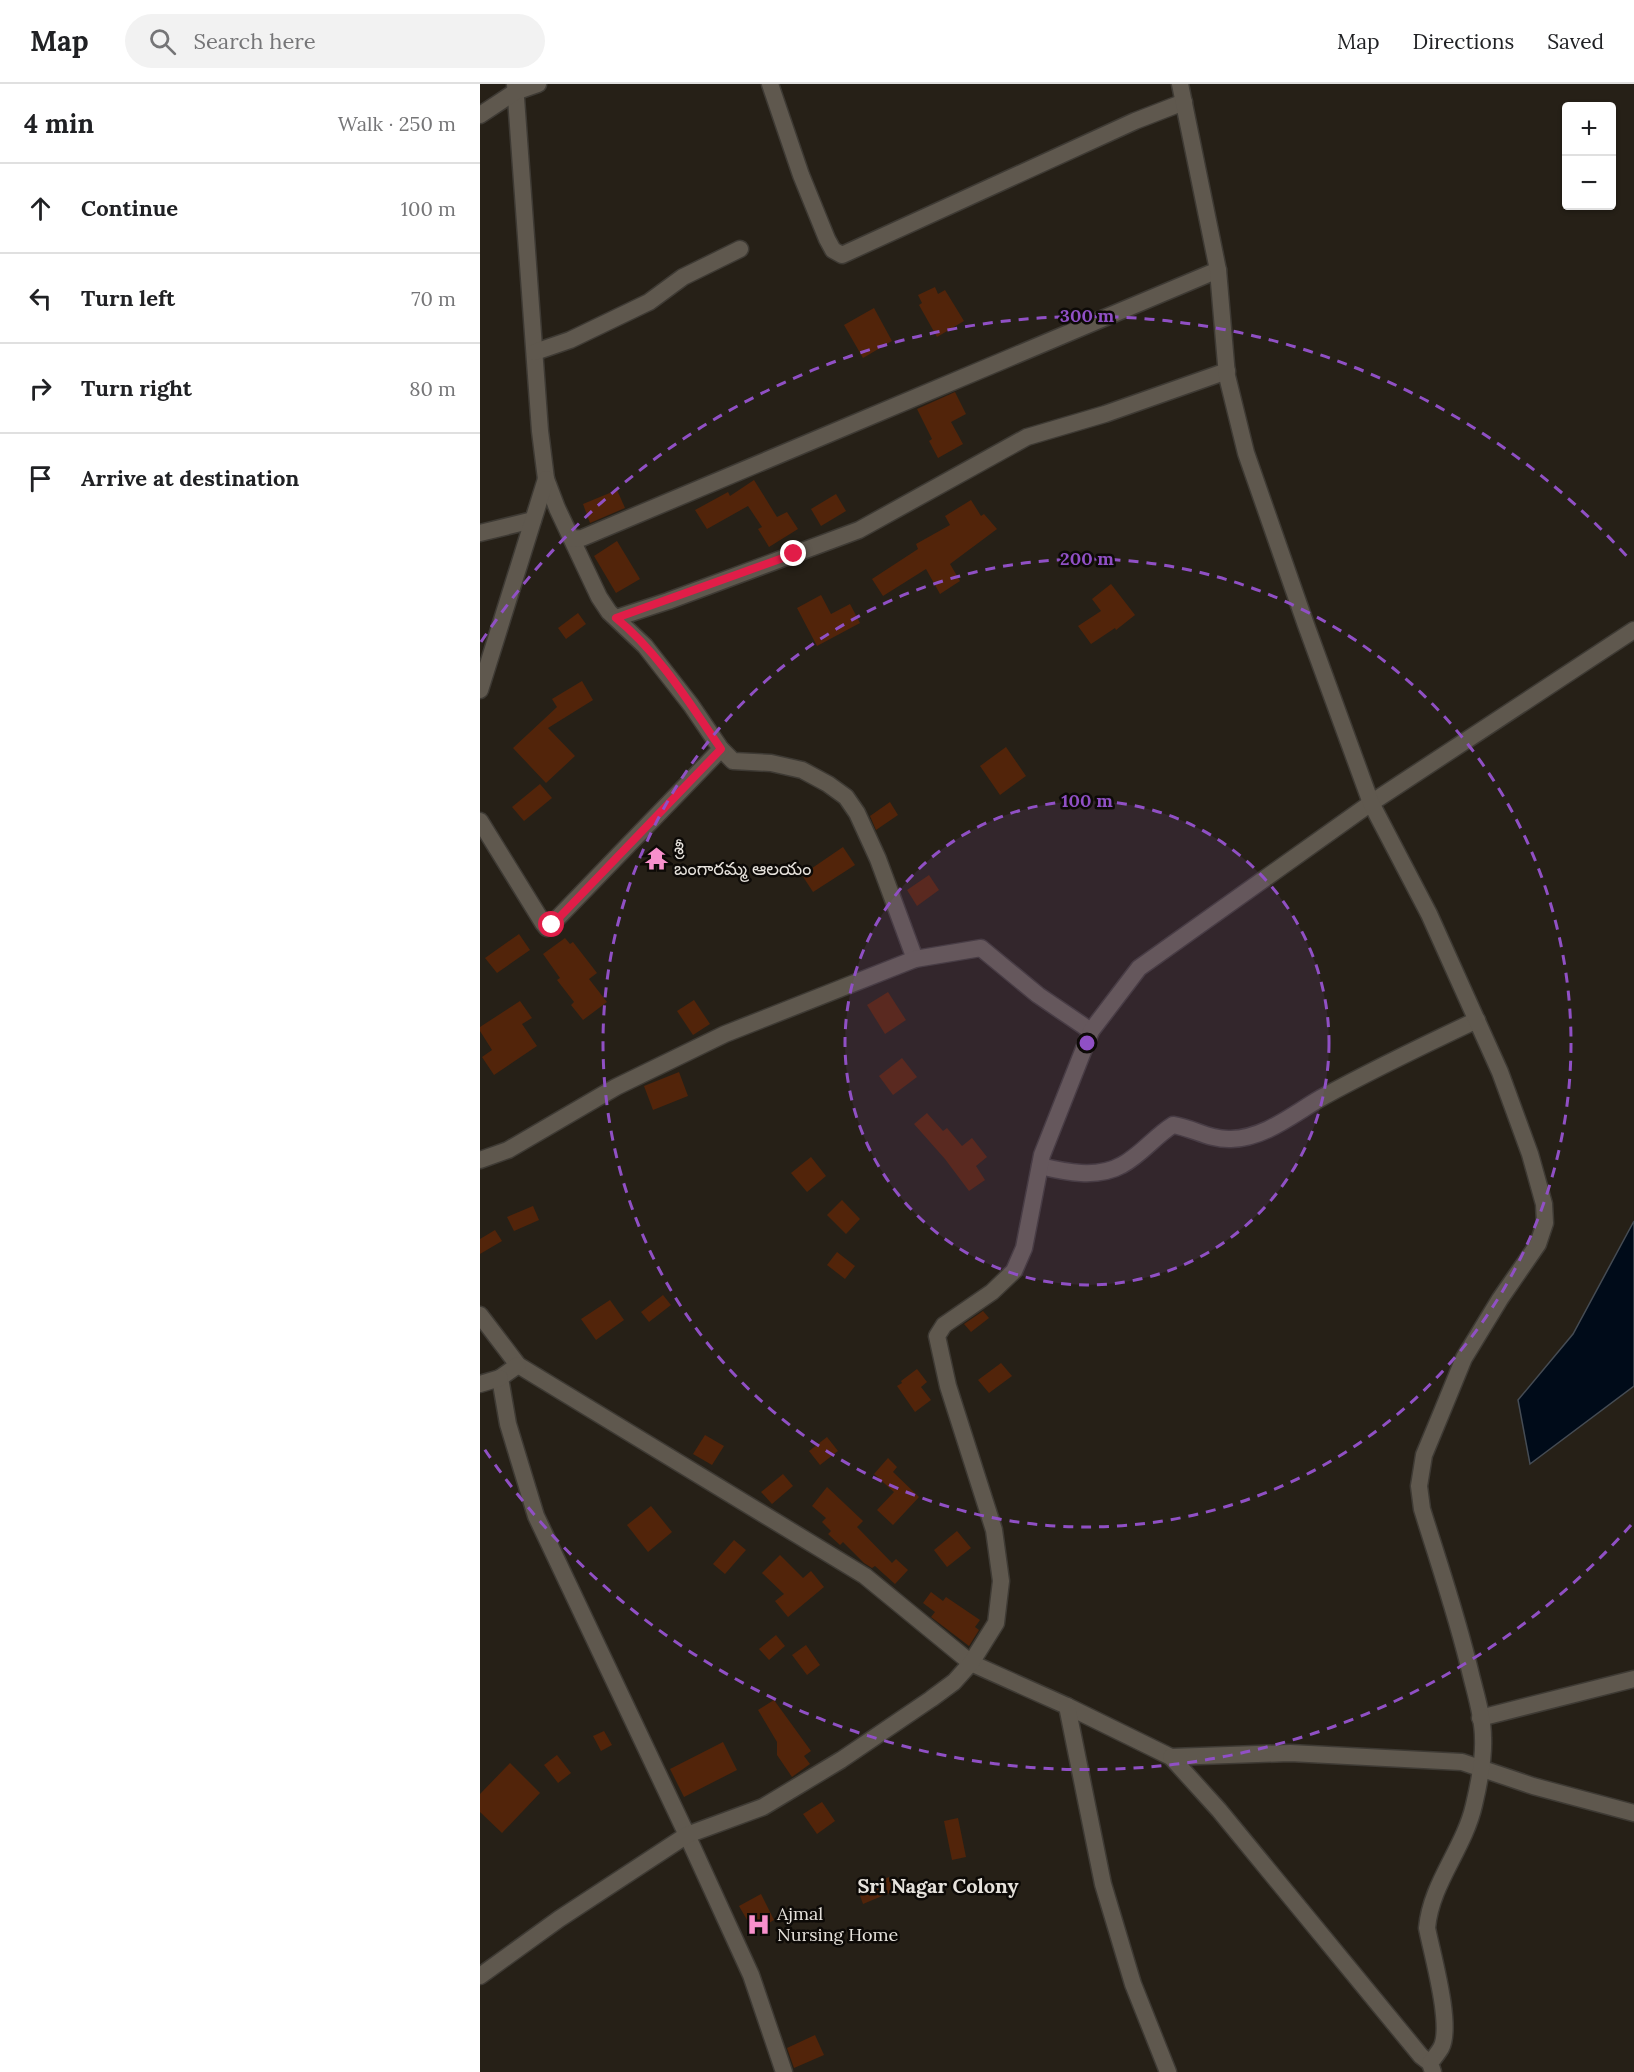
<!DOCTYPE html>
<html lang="en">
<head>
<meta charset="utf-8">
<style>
	:root { --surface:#fff; --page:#f2f2f2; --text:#202124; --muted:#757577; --line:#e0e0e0 }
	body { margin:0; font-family:Lora,"Noto Sans Telugu",serif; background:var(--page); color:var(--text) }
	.controls { position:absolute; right:18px; top:18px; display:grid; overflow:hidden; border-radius:6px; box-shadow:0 2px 4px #0004 }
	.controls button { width:54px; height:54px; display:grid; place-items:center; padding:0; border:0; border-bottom:2px solid var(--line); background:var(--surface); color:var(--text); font:30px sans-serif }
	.stop { position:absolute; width:18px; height:18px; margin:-14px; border:4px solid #e11d48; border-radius:50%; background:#fff }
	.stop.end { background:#e11d48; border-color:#fff; box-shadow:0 2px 6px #0008 }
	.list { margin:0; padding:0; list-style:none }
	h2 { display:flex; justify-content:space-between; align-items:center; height:78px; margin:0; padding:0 24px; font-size:26px }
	h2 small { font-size:20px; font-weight:400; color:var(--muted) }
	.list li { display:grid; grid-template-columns:39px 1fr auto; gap:18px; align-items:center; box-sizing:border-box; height:90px; padding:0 24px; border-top:2px solid var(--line) }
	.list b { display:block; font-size:22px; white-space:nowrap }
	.list em { font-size:20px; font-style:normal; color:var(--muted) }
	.icon { flex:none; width:33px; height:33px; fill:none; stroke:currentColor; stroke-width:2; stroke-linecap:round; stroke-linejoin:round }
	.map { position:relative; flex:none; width:1154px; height:1988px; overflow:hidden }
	header { display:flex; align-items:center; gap:36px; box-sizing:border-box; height:84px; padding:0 30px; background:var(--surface); border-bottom:2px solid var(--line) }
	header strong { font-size:28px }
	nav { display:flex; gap:33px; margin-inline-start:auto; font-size:21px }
	.search { width:420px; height:54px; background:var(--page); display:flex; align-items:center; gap:15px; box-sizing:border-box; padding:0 21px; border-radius:33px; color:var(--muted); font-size:22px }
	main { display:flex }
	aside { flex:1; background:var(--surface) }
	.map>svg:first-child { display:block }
</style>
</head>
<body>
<header>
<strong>Map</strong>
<div class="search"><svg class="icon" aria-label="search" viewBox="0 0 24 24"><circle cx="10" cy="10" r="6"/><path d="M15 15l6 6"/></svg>Search here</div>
<nav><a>Map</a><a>Directions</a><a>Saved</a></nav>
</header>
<main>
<aside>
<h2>4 min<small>Walk · 250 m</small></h2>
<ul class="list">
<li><svg class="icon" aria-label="ahead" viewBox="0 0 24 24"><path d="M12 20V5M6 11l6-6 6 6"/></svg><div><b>Continue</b></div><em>100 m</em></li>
<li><svg class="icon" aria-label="left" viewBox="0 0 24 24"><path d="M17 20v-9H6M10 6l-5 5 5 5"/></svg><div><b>Turn left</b></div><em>70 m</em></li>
<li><svg class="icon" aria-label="right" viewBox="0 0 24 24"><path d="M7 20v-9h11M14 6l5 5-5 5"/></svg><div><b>Turn right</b></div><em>80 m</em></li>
<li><svg class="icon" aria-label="arrive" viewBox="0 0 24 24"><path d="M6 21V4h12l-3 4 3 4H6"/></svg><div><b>Arrive at destination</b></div></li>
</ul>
</aside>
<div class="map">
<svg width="1154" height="1988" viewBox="0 0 1154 1988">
	<rect width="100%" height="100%" fill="#262017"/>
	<polygon fill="#000b19" stroke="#454c54" stroke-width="1.5" points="1154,1137 1154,1302 1050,1380 1038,1316 1093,1250"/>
	<g fill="#52240a">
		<polygon points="455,203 458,210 465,206 484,237 457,253 439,221 442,219 438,211"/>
		<polygon points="394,224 412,257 383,274 364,241"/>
		<polygon points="475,308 486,330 471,338 483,360 458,374 449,357 452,355 437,325"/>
		<polygon points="274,396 297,433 307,428 318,445 289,463 278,445 282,443 268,422 227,445 215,426 248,408 250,412"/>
		<polygon points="137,406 145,424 110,439 103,420"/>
		<polygon points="356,410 366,427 341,442 331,425"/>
		<polygon points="491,416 501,432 504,430 517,445 470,480 480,497 460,510 446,485 403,512 392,495 438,465 436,460 470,441 465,432"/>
		<polygon points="137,457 160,495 136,509 114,472"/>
		<polygon points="631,500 655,531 636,546 635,544 611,560 598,542 621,527 612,515"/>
		<polygon points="341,511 351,530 370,520 380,539 337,562 317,524"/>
		<polygon points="98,529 106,540 86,555 78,544"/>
		<polygon points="102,597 113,616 68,644 95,672 66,699 33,664 77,623 72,615"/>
		<polygon points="526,663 546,692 520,711 500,682"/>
		<polygon points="60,700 72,714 44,737 32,723"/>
		<polygon points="410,718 418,731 396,746 390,732"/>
		<polygon points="363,763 375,781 333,808 322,791"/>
		<polygon points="449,791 459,806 437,822 427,806"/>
		<polygon points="39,850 50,866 17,889 5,874"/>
		<polygon points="85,854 90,860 93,858 117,889 109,895 127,918 103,936 91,921 94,918 77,896 80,894 63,870"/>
		<polygon points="408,908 426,936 405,950 387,921"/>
		<polygon points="214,916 230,940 213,951 197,927"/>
		<polygon points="40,917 52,934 42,940 57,962 14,991 2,973 12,966 0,947 0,943"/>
		<polygon points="422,974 437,993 413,1011 399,992"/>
		<polygon points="199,988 208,1012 173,1026 164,1002"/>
		<polygon points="447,1029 463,1047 467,1044 482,1062 492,1054 507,1073 496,1082 505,1096 489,1107 465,1075 434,1040"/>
		<polygon points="331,1073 346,1092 327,1108 311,1089"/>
		<polygon points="362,1116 380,1135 366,1150 347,1131"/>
		<polygon points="53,1122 59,1136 34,1147 27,1133"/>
		<polygon points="15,1146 22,1157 0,1170 0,1155"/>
		<polygon points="357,1168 375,1182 365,1195 347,1181"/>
		<polygon points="183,1211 191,1221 169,1238 161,1228"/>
		<polygon points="130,1216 144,1236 116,1256 101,1235"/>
		<polygon points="503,1227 509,1234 491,1248 484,1240"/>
		<polygon points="521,1279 532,1292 509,1309 498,1296"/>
		<polygon points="437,1285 447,1298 441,1303 451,1316 435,1328 417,1302 422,1299 421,1297"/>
		<polygon points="225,1351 244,1362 232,1381 213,1370"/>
		<polygon points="347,1353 358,1367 340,1381 329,1367"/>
		<polygon points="408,1374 417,1383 413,1388 439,1413 413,1441 397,1426 414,1408 394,1390"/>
		<polygon points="303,1390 313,1402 292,1420 281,1408"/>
		<polygon points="347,1403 383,1437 377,1443 412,1479 416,1475 428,1486 415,1500 395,1482 392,1484 384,1479 363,1458 360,1461 348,1450 351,1447 342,1438 346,1434 332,1422"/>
		<polygon points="171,1422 192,1448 168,1468 147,1441"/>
		<polygon points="477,1447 491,1464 467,1483 454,1466"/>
		<polygon points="254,1456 266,1466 245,1490 233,1480"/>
		<polygon points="300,1471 323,1494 331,1487 344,1503 308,1533 295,1517 304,1510 282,1489"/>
		<polygon points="451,1508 463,1517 466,1513 500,1536 495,1543 499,1546 489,1562 451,1533 455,1528 443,1519"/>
		<polygon points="296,1551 305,1562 289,1576 279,1565"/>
		<polygon points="326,1561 340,1581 327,1591 312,1571"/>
		<polygon points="294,1616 331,1667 324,1672 330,1680 312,1693 297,1671 297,1658 278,1626"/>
		<polygon points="124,1647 132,1661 121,1667 113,1652"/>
		<polygon points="243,1658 257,1686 204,1713 190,1685"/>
		<polygon points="77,1671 91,1689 78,1699 64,1681"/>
		<polygon points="30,1679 60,1709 22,1749 0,1728 0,1710"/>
		<polygon points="342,1718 355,1737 337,1750 323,1730"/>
		<polygon points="478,1734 486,1773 472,1776 464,1737"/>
		<polygon points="409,1793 414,1807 383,1820 378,1806"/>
		<polygon points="281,1810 294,1836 274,1848 259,1822"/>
		<polygon points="335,1951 344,1971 314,1984 307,1964"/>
	</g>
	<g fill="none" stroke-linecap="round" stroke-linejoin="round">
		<defs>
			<g id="minor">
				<polyline points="35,0 60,347 66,395 77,424 119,513 129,528 165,562 211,621 241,665 253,677 291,679 322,686 348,700 366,713 377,729 398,775 435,875"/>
				<polyline points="290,0 321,91 347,155 353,166 362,171 655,37 704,18"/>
				<polyline points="0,31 35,8 58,0"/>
				<polyline points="55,268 90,256 169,218 203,193 260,165"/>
				<polyline points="0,449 53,436"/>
				<polyline points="93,455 102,454 738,186"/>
				<polyline points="136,534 188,517 379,446 547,353 625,330 747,287"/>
				<polyline points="0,606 66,395"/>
				<polyline points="0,737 63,839 67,844 69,843 241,665"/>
				<polyline points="0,1076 28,1066 136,1003 245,950 435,875 501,864 558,911 611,947"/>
				<path d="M560,1082c25,6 57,13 82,-1 19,-10 33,-29 51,-40 20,3 37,15 58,14 34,-1 62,-25 90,-41 51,-28 103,-53 156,-78"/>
				<polyline points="0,1231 38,1281 385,1492 491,1579 587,1622 691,1673 739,1726 941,1972 950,1979"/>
				<polyline points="38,1281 20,1294 28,1340 56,1432 207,1751 271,1891 304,1988"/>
				<polyline points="0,1300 20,1294"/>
				<polyline points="587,1622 623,1800 653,1900 688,1988"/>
				<polyline points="1000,1634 1154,1595"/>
				<polyline points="691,1673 810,1669 982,1678 1053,1702 1154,1729"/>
				<polyline points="0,1892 79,1835 207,1751 283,1723 361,1676 451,1615 474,1598 491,1579 516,1539 521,1497 514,1446 468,1302 457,1252 464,1241 512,1208 534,1187 544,1164 562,1071 611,947 659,884 891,719 1154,546"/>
			</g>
			<path id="tertiary" d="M700,0l38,186 9,106 19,77 60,172 65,178 58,111 71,158 30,82 14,50 1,19 -7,21 -38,55 -36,59 -23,56 -17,41 -5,31 3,23c17,55 36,110 49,166 5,20 12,42 12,63 1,21 -4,46 -9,67 -10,44 -43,78 -47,123 5,26 26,98 14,120 -3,5 -7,10 -11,15l3,9"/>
		</defs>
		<use href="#minor" stroke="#3e3a34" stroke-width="19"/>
		<use href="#tertiary" stroke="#3e3a34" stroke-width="19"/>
		<use href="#minor" stroke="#5f584e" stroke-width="16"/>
		<use href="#tertiary" stroke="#5f584e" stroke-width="16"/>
	</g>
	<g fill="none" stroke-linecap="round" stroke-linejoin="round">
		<path stroke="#e11d48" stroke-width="8" d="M72,841l169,-176c-31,-45 -62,-96 -105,-131l178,-64"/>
	</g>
	<circle cx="607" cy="959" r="242" fill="#9050c5" fill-opacity=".12"/>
	<g fill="none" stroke="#9050c5" stroke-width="3" stroke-dasharray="10 8">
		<circle cx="607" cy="959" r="242"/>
		<circle cx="607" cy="959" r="484"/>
		<path d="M1151 1441A727 727 0 0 1 1 1360M1 558A727 727 0 0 1 1151 477"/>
	</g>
	<defs>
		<symbol id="temple-bare" viewBox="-9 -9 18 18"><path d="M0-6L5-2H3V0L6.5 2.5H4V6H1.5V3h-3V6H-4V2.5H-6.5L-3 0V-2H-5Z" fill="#f890cc" stroke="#0d0a07" stroke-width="2.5" paint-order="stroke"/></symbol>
		<symbol id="hospital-bare" viewBox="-9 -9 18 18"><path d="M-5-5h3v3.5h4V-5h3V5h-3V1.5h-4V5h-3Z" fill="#f890cc" stroke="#0d0a07" stroke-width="2.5" paint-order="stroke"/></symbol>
	</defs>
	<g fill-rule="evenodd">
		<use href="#temple-bare" x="160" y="758" width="33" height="33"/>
		<use href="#hospital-bare" x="262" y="1824" width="33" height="33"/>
	</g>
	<g text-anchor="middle" stroke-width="5" stroke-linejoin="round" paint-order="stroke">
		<g font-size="18" fill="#e6e2dc" stroke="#0d0a07" text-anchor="start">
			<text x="194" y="770">శ్రీ<tspan x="194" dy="21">బంగారమ్మ ఆలయం</tspan></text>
			<text x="297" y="1836">Ajmal<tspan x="297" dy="21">Nursing Home</tspan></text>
		</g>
		<g font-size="20" font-weight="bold" fill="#e6e2dc" stroke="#0d0a07">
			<text x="458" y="1809">Sri Nagar Colony</text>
		</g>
	</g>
	<circle cx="607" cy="959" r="9" fill="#9050c5" stroke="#0d0a07" stroke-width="3"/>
	<g font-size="18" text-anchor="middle" font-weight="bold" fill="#9050c5" stroke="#0d0a07" stroke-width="5" stroke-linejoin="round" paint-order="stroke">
		<text x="607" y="238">300 m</text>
		<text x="607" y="481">200 m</text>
		<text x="607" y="723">100 m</text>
	</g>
</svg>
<div class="controls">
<button>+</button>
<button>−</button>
</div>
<div class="stop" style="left:72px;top:841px"></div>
<div class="stop end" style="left:314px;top:470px"></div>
</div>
</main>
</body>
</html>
